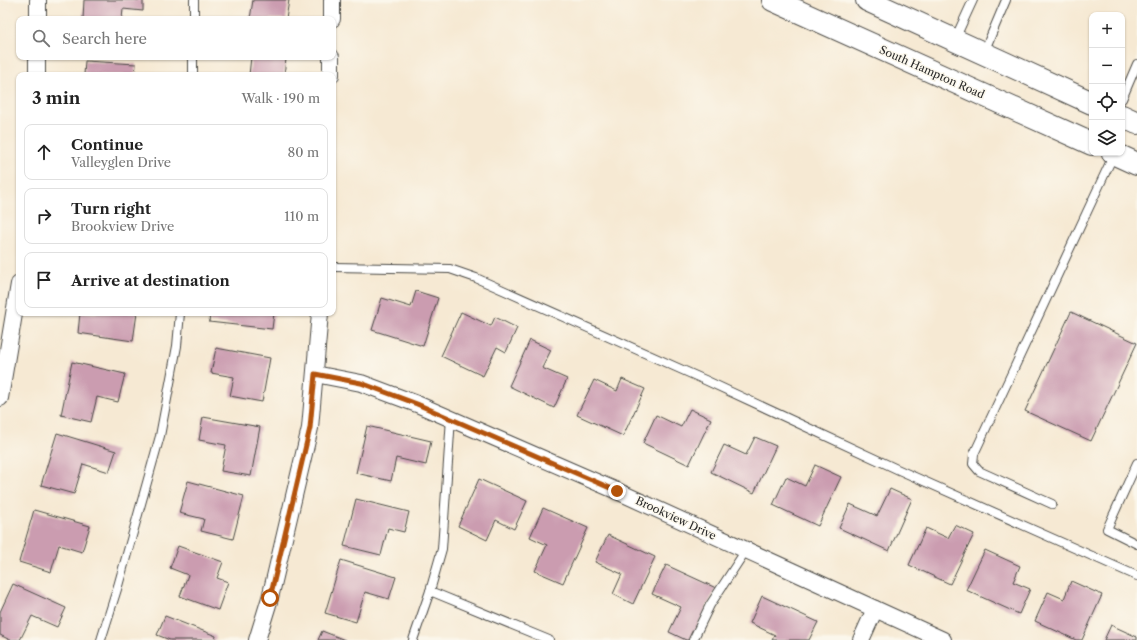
<!DOCTYPE html>
<html lang="en">
<head>
<meta charset="utf-8">
<style>
	:root { --surface:#fff; --page:#f6f6f6; --text:#222; --muted:#767676; --line:#e0e0e0 }
	body { margin:0; font-family:"Libre Caslon Text",serif; background:var(--page); color:var(--text) }
	.controls { position:absolute; right:12px; top:12px; display:grid; overflow:hidden; border-radius:8px; box-shadow:0 1px 3px #0004 }
	.controls button { width:36px; height:36px; display:grid; place-items:center; padding:0; border:0; border-bottom:1px solid var(--line); background:var(--surface); color:var(--text); font:20px sans-serif }
	.stop { position:absolute; width:12px; height:12px; margin:-9px; border:3px solid #b45309; border-radius:50%; background:#fff }
	.stop.end { background:#b45309; border-color:#fff; box-shadow:0 1px 4px #0008 }
	.list { margin:0; padding:0; list-style:none }
	h2 { display:flex; justify-content:space-between; align-items:center; height:52px; margin:0; padding:0 16px; font-size:17px }
	h2 small { font-size:13px; font-weight:400; color:var(--muted) }
	.list li { display:grid; grid-template-columns:26px 1fr auto; gap:12px; align-items:center; box-sizing:border-box; height:56px; margin:0 8px 8px; padding:0 8px; border:1px solid var(--line); border-radius:8px }
	.list b { display:block; font-size:15px; white-space:nowrap }
	.list p { margin:0; font-size:13px; white-space:nowrap; color:var(--muted) }
	.list em { font-size:13px; font-style:normal; color:var(--muted) }
	.icon { flex:none; width:22px; height:22px; fill:none; stroke:currentColor; stroke-width:2; stroke-linecap:round; stroke-linejoin:round }
	.map { position:relative; flex:none; width:1137px; height:640px; overflow:hidden }
	.search { position:absolute; background:var(--surface); box-shadow:0 1px 3px #0004; left:16px; top:16px; width:320px; height:44px; display:flex; align-items:center; gap:10px; box-sizing:border-box; padding:0 14px; border-radius:8px; color:var(--muted); font-size:15px }
	.panel { position:absolute; background:var(--surface); box-shadow:0 1px 3px #0004; left:16px; top:72px; width:320px; height:244px; border-radius:8px }
	.map>svg:first-child { display:block }
</style>
</head>
<body>
<div class="map">
<svg width="1137" height="640" viewBox="0 0 1137 640">
	<rect width="100%" height="100%" fill="#fbf7ec"/>
	<filter id="ink" filterUnits="userSpaceOnUse"><feTurbulence type="fractalNoise" baseFrequency=".025" numOctaves="2"/><feDisplacementMap in="SourceGraphic" scale="8" xChannelSelector="R" yChannelSelector="G"/><feConvolveMatrix kernelMatrix="1 2 1 2 8 2 1 2 1" color-interpolation-filters="sRGB"/></filter>
	<filter id="wash" filterUnits="userSpaceOnUse"><feTurbulence type="fractalNoise" baseFrequency=".012" numOctaves="4" result="noise"/><feDisplacementMap in="SourceGraphic" scale="16" xChannelSelector="R" yChannelSelector="G"/><feGaussianBlur stdDeviation="0.9" result="paint"/><feColorMatrix in="noise" values="0 0 0 0 0 0 0 0 0 0 0 0 0 0 0 0 0 1.4 0 .05"/><feComposite in="paint" operator="in"/></filter>
	<g filter="url(#wash)">
		<rect width="100%" height="100%" fill="#f6e9d3"/>
		<g id="blocks">
			<g fill="#cb9cb0">
				<polygon points="84,0 143,0 143,11 123,9 122,19 83,19"/>
				<polygon points="253,0 289,0 286,19 250,19"/>
				<polygon points="251,57 286,59 284,75 249,75"/>
				<polygon points="85,61 136,64 135,75 84,75"/>
				<polygon points="416,291 438,298 423,346 372,330 382,298 411,307"/>
				<polygon points="461,312 491,326 495,317 517,328 506,352 497,347 483,376 441,356"/>
				<polygon points="1071,312 1137,343 1091,441 1025,411"/>
				<polygon points="80,313 137,313 133,341 78,333"/>
				<polygon points="210,313 274,313 272,329 209,322"/>
				<polygon points="530,340 551,350 542,368 567,379 554,408 509,386"/>
				<polygon points="216,348 270,358 262,402 230,396 234,377 211,373"/>
				<polygon points="72,362 125,374 118,402 97,397 91,422 61,415"/>
				<polygon points="622,379 645,389 623,436 577,415 594,380 617,391"/>
				<polygon points="690,409 711,419 689,465 643,443 656,415 681,427"/>
				<polygon points="203,417 260,427 251,476 221,471 226,445 199,440"/>
				<polygon points="367,426 431,441 426,465 396,458 391,481 356,473"/>
				<polygon points="57,433 116,451 109,472 83,464 74,494 41,485"/>
				<polygon points="755,437 776,446 754,493 711,472 724,445 746,455"/>
				<polygon points="815,465 841,477 818,526 773,505 786,477 805,486"/>
				<polygon points="479,479 527,501 514,529 496,520 487,540 458,526"/>
				<polygon points="188,481 244,496 233,539 201,531 204,519 179,513"/>
				<polygon points="890,489 912,499 889,551 839,528 850,504 877,516"/>
				<polygon points="356,499 409,512 404,532 388,528 381,555 344,546"/>
				<polygon points="543,508 588,528 563,583 535,571 547,545 530,537"/>
				<polygon points="34,510 90,526 82,552 59,545 51,572 19,562"/>
				<polygon points="955,525 974,534 950,584 909,565 926,528 948,538"/>
				<polygon points="608,535 655,557 633,604 613,594 622,574 595,562"/>
				<polygon points="178,546 223,562 217,578 228,582 218,610 180,596 188,575 170,568"/>
				<polygon points="985,550 1020,566 1013,582 1030,589 1019,614 966,590"/>
				<polygon points="341,560 396,577 389,599 365,592 356,622 325,613"/>
				<polygon points="666,565 716,588 691,640 686,640 669,632 681,607 652,594"/>
				<polygon points="1071,581 1102,595 1082,640 1076,640 1035,621 1048,592 1064,599"/>
				<polygon points="13,584 66,608 57,627 32,616 20,640 10,640 0,635 0,612"/>
				<polygon points="762,596 818,622 809,640 772,640 775,635 750,623"/>
				<polygon points="165,616 216,636 215,640 170,640 157,635"/>
				<polygon points="1111,625 1137,637 1137,640 1104,640"/>
				<polygon points="322,631 345,640 318,640"/>
			</g>
		</g>
	</g>
	<g filter="url(#ink)">
		<use href="#blocks" fill-opacity="0" stroke="#494844" stroke-width="1"/>
		<g fill="none" stroke-linecap="round" stroke-linejoin="round">
			<defs>
				<g id="lane">
					<polyline points="194,19 194,0"/>
					<polyline points="955,39 973,0"/>
					<polyline points="984,52 1006,0"/>
					<polyline points="193,75 193,57"/>
					<polyline points="1122,99 1137,64"/>
					<polyline points="333,267 450,269 476,278 705,380 899,470 1137,576"/>
					<polyline points="1137,463 1107,529 1137,544"/>
					<polyline points="1052,504 979,471 973,464 974,454 1114,154"/>
					<polyline points="430,591 549,640"/>
					<polyline points="101,640 118,586 160,436 177,346 180,313"/>
					<polyline points="413,640 430,591 442,549 451,418"/>
					<polyline points="693,640 710,605 746,550"/>
				</g>
				<g id="street">
					<polyline points="38,19 38,0"/>
					<polyline points="332,19 332,0"/>
					<polyline points="37,75 37,57"/>
					<polyline points="331,75 331,57"/>
					<polyline points="315,374 361,383 417,404 617,491 943,640"/>
					<polyline points="0,398 19,284"/>
					<polyline points="257,640 270,598 310,428 320,313"/>
					<polyline points="861,640 875,609"/>
				</g>
				<g id="secondary">
					<polyline points="773,0 1092,144"/>
					<polyline points="867,0 1092,103"/>
					<polyline points="1122,116 1137,123"/>
					<polyline points="1113,153 1137,164"/>
				</g>
			</defs>
			<use href="#lane" stroke="#494844" stroke-width="10"/>
			<use href="#street" stroke="#494844" stroke-width="18"/>
			<use href="#secondary" stroke="#494844" stroke-width="24"/>
			<use href="#lane" stroke="#fff" stroke-width="8"/>
			<use href="#street" stroke="#fff" stroke-width="16"/>
			<use href="#secondary" stroke="#fff" stroke-width="22"/>
		</g>
	</g>
	<g fill="none" stroke-linecap="round" stroke-linejoin="round" filter="url(#ink)">
		<polyline stroke="#b45309" stroke-width="5" points="270,598 310,428 315,374 361,383 417,404 617,491"/>
	</g>
	<g text-anchor="middle" stroke-width="3" stroke-linejoin="round" paint-order="stroke">
		<g font-size="11" fill="#2b2b2b" stroke="#fbf7ec">
			<text transform="translate(932 72) rotate(24)" y="4">South Hampton Road</text>
			<text transform="translate(676 518) rotate(25)" y="4">Brookview Drive</text>
		</g>
	</g>
</svg>
<div class="controls">
<button>+</button>
<button>−</button>
<button><svg class="icon" aria-label="locate" viewBox="0 0 24 24"><circle cx="12" cy="12" r="6"/><path d="M12 2v4M12 18v4M2 12h4M18 12h4"/></svg></button>
<button><svg class="icon" aria-label="layers" viewBox="0 0 24 24"><path d="M12 4l9 5-9 5-9-5zM3 14l9 5 9-5"/></svg></button>
</div>
<div class="stop" style="left:270px;top:598px"></div>
<div class="stop end" style="left:617px;top:491px"></div>
<div class="search"><svg class="icon" aria-label="search" viewBox="0 0 24 24"><circle cx="10" cy="10" r="6"/><path d="M15 15l6 6"/></svg>Search here</div>
<section class="panel">
<h2>3 min<small>Walk · 190 m</small></h2>
<ul class="list">
<li><svg class="icon" aria-label="ahead" viewBox="0 0 24 24"><path d="M12 20V5M6 11l6-6 6 6"/></svg><div><b>Continue</b><p>Valleyglen Drive</p></div><em>80 m</em></li>
<li><svg class="icon" aria-label="right" viewBox="0 0 24 24"><path d="M7 20v-9h11M14 6l5 5-5 5"/></svg><div><b>Turn right</b><p>Brookview Drive</p></div><em>110 m</em></li>
<li><svg class="icon" aria-label="arrive" viewBox="0 0 24 24"><path d="M6 21V4h12l-3 4 3 4H6"/></svg><div><b>Arrive at destination</b></div></li>
</ul>
</section>
</div>
</body>
</html>
